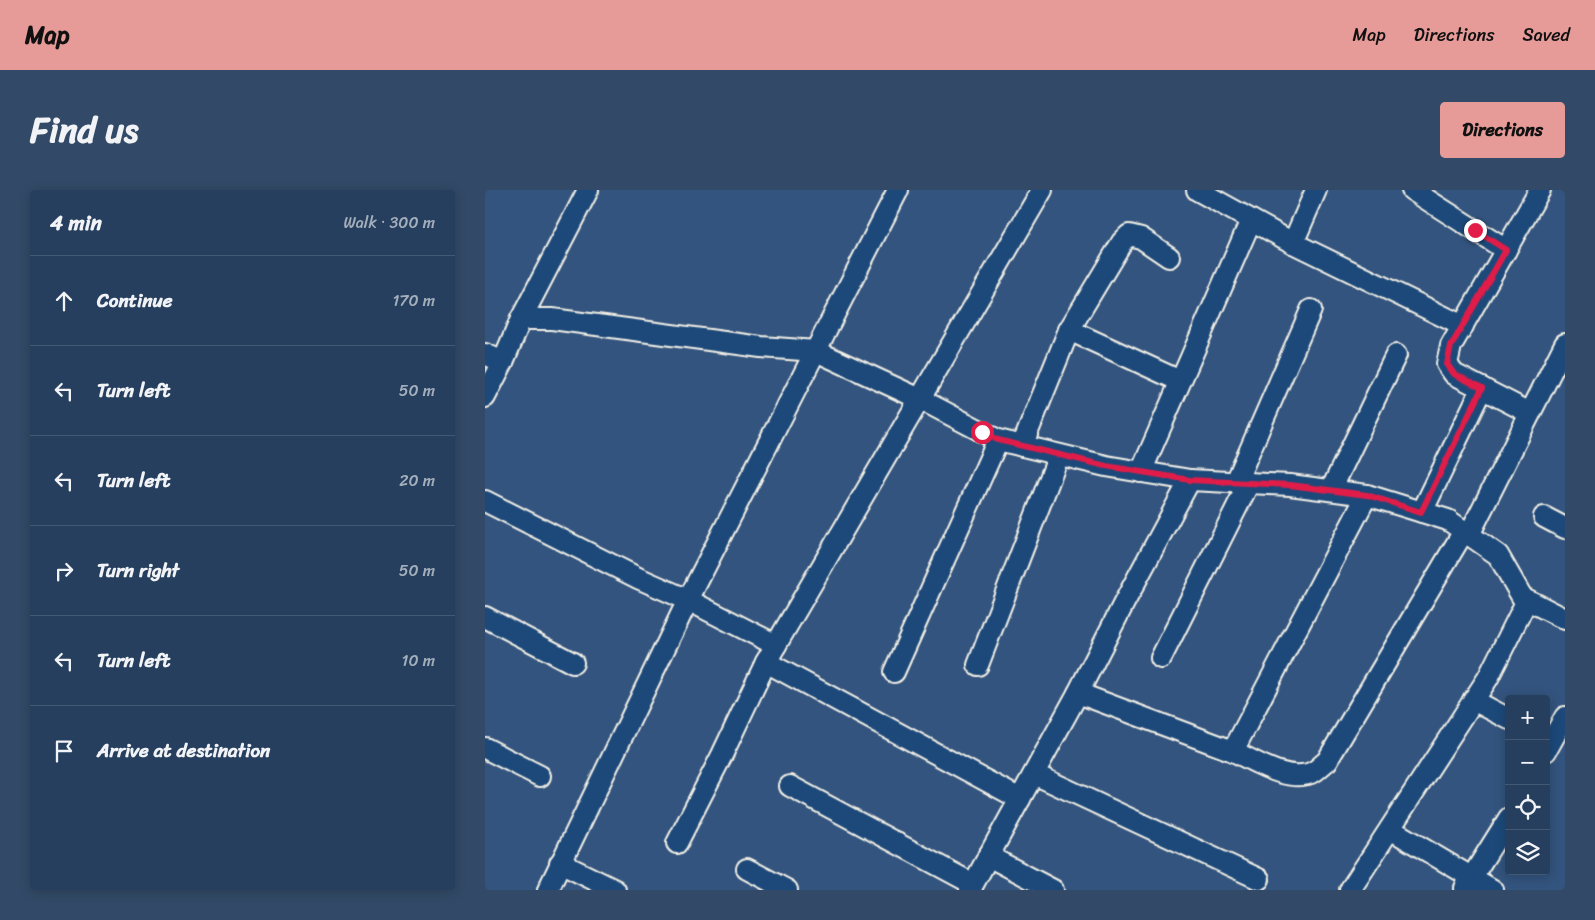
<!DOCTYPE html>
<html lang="en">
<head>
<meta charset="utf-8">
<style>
	:root { --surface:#263f5e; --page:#324a67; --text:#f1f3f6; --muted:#a4afbc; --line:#425873; --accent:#e69b98 }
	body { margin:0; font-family:Sriracha,sans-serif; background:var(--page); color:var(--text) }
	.controls { position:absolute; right:15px; bottom:15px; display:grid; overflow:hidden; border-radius:5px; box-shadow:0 2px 12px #0003 }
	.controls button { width:45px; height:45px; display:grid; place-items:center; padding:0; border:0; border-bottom:1px solid var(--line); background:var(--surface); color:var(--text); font:25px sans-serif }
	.stop { position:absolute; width:15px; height:15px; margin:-11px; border:4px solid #e11d48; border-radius:50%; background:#fff }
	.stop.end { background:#e11d48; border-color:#fff; box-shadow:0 1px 5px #0008 }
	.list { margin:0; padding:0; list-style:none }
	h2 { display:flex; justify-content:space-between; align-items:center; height:65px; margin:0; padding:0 20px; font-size:21px }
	h2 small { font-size:16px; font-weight:400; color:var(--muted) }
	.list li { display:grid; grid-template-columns:32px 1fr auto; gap:15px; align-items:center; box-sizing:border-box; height:90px; padding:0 20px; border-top:1px solid var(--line) }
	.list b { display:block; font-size:19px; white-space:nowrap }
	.list em { font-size:16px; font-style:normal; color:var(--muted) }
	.icon { flex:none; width:28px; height:28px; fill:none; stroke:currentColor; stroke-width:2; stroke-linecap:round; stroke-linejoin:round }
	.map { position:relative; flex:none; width:1080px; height:700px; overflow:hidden; border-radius:5px }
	header { display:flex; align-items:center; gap:30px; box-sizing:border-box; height:70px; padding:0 25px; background:var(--accent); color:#111 }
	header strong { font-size:24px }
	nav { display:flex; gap:28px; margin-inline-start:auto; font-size:18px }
	.intro { display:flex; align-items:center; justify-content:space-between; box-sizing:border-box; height:120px; padding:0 30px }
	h1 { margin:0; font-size:35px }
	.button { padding:12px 22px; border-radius:5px; background:var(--accent); color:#111; font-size:18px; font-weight:700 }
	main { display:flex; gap:30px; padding:0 30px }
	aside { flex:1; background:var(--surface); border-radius:5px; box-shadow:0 2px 12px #0003 }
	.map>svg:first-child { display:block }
</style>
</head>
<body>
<header>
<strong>Map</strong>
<nav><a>Map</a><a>Directions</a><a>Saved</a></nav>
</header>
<div class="intro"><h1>Find us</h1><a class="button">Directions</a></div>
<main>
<aside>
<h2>4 min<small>Walk · 300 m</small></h2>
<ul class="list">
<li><svg class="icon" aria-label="ahead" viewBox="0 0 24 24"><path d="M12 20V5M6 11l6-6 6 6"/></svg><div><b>Continue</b></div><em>170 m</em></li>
<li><svg class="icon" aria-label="left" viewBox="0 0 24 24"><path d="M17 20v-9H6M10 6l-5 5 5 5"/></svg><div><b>Turn left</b></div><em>50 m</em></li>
<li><svg class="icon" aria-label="left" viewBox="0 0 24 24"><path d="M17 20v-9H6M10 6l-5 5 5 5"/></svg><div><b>Turn left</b></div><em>20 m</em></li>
<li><svg class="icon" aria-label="right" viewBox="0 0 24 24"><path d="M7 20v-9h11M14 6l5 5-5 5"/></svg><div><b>Turn right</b></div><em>50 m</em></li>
<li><svg class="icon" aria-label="left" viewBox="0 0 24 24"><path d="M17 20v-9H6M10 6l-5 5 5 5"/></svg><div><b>Turn left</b></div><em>10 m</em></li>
<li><svg class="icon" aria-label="arrive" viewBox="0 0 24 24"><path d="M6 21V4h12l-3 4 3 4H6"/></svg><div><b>Arrive at destination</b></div></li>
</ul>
</aside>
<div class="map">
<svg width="1080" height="700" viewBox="0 0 1080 700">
	<rect width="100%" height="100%" fill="#33547e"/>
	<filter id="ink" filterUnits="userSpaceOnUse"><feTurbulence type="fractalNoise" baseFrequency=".02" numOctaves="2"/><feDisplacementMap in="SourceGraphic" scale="10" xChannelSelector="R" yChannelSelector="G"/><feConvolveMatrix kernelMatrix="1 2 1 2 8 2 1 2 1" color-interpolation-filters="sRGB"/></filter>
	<g filter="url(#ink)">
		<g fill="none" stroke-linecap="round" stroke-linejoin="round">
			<defs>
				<g id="street">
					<polyline points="712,0 808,53 978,136"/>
					<polyline points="927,0 1021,60"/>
					<polyline points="808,53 831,0"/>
					<polyline points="36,129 67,129 276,157 331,161 435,209 513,250 621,276 705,290 805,295 882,305 963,330 1013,365 1037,407 1080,429"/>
					<polyline points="584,140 695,191"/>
					<polyline points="0,164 18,172"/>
					<polyline points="0,207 18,172 36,129 103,0"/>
					<polyline points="1045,223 969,184 962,174 966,156 1055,0"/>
					<polyline points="537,256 584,140 637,52 644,45 656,48 684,67"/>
					<polyline points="656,282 766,30"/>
					<polyline points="751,292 826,120"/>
					<polyline points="846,300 911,165"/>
					<polyline points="0,311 153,388 203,410 291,455"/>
					<polyline points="937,322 997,198"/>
					<polyline points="1059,327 1080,338"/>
					<polyline points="984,345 1080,154"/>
					<polyline points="0,427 88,473"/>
					<polyline points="676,468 764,293"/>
					<polyline points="281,472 535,609"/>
					<polyline points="493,475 574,265"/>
					<polyline points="409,482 513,250"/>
					<polyline points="593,503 748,561 882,305"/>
					<polyline points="988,510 1024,529"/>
					<polyline points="0,558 55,586"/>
					<path d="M748,561c21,10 58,34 82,20 4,-3 8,-7 12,-10l137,-230"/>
					<polyline points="1061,561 1080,527"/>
					<polyline points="549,584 774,689"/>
					<polyline points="305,596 488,694"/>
					<polyline points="905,639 1008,700"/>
					<polyline points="192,653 237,565 281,472 557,0"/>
					<polyline points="503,666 568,700"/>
					<polyline points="75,673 130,700"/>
					<polyline points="262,679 302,700"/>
					<polyline points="980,698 1024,628"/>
					<polyline points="63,700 203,410 413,0"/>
					<polyline points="485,700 593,503 639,413 705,290"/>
					<polyline points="865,700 1003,488 1042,410"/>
				</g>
			</defs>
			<use href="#street" stroke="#f4f1e8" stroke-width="24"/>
			<use href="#street" stroke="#1f4a7a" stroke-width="20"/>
		</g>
	</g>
	<g fill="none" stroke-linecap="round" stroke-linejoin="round" filter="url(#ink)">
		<polyline stroke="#e11d48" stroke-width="6" points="497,242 513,250 621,276 705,290 805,295 882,305 936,322 997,198 969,184 962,174 966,156 1021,60 990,40"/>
	</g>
</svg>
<div class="controls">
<button>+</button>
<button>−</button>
<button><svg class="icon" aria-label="locate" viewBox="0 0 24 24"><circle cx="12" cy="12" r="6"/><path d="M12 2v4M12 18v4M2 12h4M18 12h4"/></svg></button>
<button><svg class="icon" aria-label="layers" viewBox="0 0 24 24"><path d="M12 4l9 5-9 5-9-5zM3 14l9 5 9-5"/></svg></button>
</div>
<div class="stop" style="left:497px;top:242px"></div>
<div class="stop end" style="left:990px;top:40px"></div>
</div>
</main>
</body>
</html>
